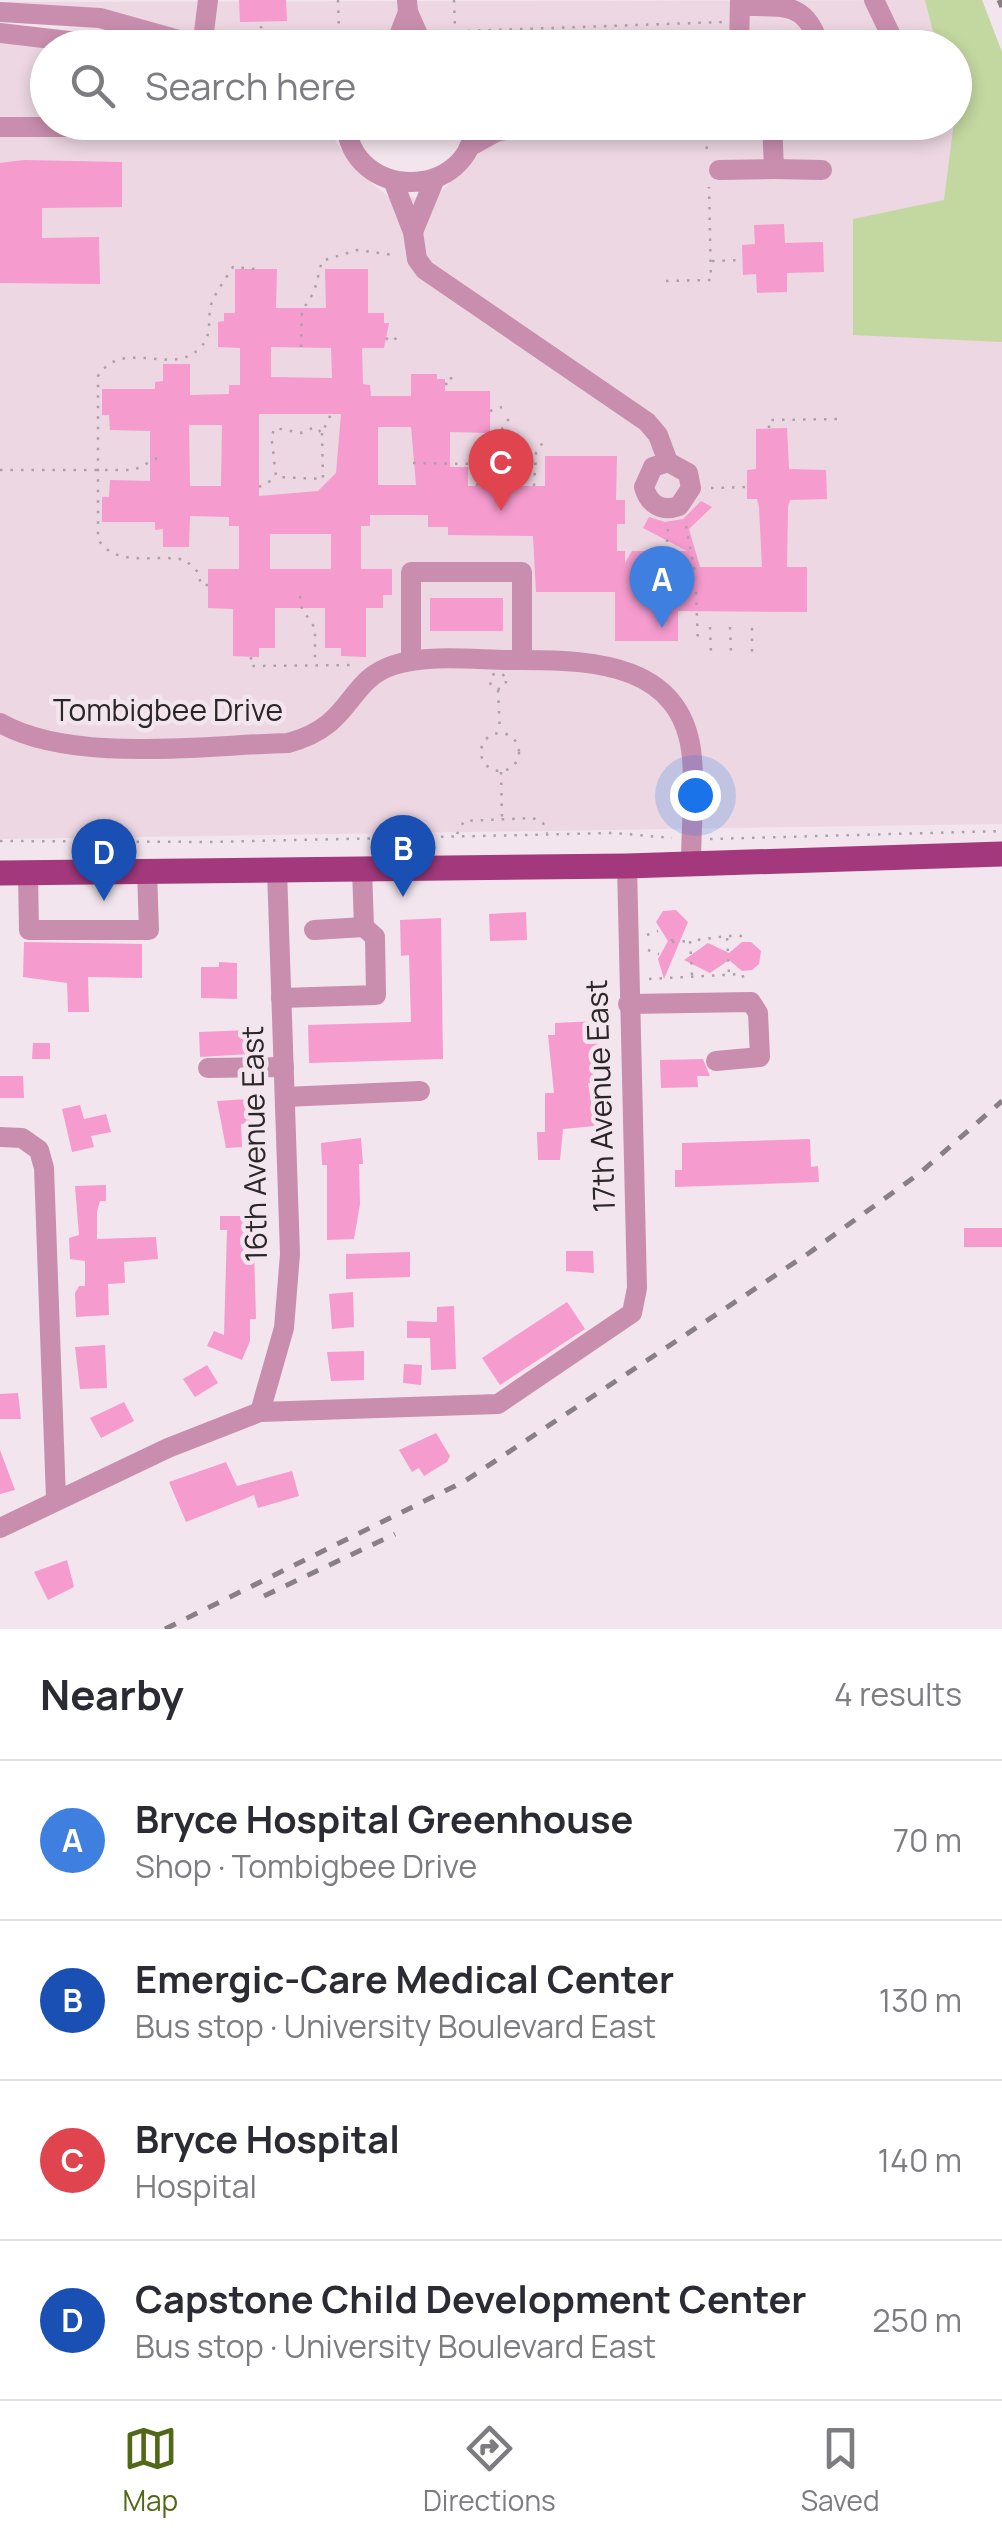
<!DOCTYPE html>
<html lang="en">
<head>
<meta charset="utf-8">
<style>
	:root { --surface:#fff; --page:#f2f2f3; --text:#2b2b33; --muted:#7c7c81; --line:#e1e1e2; --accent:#516817 }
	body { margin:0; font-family:Manrope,sans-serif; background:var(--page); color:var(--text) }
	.you { position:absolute; left:695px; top:795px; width:35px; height:35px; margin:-25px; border:8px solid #fff; border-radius:50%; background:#1a73e8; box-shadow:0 0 0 15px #1a73e833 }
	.badge { display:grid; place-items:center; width:65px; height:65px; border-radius:50%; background:var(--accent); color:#fff; font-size:32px; font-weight:700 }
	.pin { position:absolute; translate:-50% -82px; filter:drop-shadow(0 2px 5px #0008) }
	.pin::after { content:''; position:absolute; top:52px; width:35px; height:30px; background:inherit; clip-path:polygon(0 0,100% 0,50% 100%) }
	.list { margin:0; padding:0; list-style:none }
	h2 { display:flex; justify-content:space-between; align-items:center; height:130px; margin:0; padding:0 40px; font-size:42px }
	h2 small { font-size:32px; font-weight:400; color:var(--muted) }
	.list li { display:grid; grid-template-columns:65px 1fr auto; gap:30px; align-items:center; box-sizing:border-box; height:160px; padding:0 40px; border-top:2px solid var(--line) }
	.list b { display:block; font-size:38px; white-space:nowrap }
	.list p { margin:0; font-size:32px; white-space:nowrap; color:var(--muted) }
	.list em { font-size:32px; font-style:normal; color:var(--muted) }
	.icon { flex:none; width:55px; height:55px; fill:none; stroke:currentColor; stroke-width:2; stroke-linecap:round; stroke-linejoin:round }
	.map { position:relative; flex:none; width:1002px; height:1629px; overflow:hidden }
	.search { position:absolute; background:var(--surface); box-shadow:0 5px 15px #0003; left:30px; right:30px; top:30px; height:110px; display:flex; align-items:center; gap:25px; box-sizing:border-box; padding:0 35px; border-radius:55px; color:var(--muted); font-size:38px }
	.sheet { height:770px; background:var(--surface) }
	nav { display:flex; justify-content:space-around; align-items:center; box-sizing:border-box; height:140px; border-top:2px solid var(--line); background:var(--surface); font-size:28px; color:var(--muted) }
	nav a { display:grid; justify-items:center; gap:5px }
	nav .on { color:var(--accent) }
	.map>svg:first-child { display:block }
</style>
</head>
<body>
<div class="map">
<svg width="1002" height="1629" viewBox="0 0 1002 1629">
	<rect width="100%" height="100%" fill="#f3e5ed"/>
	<g fill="#ecd7e2">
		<polygon points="950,0 954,48 215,48 123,15 0,2"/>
		<polygon points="0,41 48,48 48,122 307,123 331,135 356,170 390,198 436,197 486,146 506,136 988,122 1002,153 1002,824 0,839"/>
	</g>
	<polygon fill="#c3d7a0" points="925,0 982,0 1002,52 1002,342 853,335 853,219 944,200 954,122 954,48 937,47"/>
	<g fill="#f59bce" fill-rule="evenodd">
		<polygon points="239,0 286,0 287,21 240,22"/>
		<polygon points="24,160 122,162 122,207 42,208 42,238 99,237 100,284 0,283 0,163"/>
		<polygon points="784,224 785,243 823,242 824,272 787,273 787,292 757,293 756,274 743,275 742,245 755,244 754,225"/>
		<path d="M235,269h42l-1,39h50l-1,-39h43v44h16v10h5l-5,25h-22l1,36 7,1 1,11h40v-22h26v5h8v12h45v42l-40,-1v35h18v19h77v-30h72l-1,44h9v24h-8v27h8v12l7,-12h55l-44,-23 6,-11 16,5 18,-3 18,-18 11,6 -23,22 11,38h62l-3,-60 -2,-8h-10v-29l9,-1v-40l31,-1 2,41 37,1 1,29 -37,1 -2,7 -1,60h20v45l-129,-1v30h-63v-49h-79l-3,-56 -85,-1v-8h-20v-12h-58v11h-9v43h31v26h-9v13h-17v49l-25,-1v-8h-16v-40h-50v40h-16v9l-26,-1v-47l-25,-1v-39h31v-43h-10v-9l-39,-1 -1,31h-26v-18l-8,1v-8h-53v-25h7l1,-17 40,1v-50l-40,-1 -1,-15h-7v-26h53v-7l8,-1v-17h27v31l39,-1v-9h11v-37l-22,-1v-25l6,-1v-8h11zM271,347l60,1 1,30 -61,-1zM259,414h82l-5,59 -18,18 -59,5zM189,425h33l-1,61h-31zM378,427h33l5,58h-38zM270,534h61v35h-61z"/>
		<rect x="430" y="598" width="73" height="33"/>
		<polygon points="676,910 688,922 664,979 658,959 668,941 656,922 663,911"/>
		<polygon points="526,912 527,940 490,941 489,914"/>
		<polygon points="441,918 443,1059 309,1063 308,1025 411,1022 409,955 401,956 400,920"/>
		<polygon points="24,942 142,944 142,978 88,977 89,1012 68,1012 67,983 23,977"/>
		<polygon points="742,942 751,942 761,951 759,964 752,970 742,971 729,960 710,973 684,960 708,943 729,953"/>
		<polygon points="219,962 237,963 237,999 201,998 201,967 219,967"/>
		<polygon points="597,1021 598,1052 593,1053 594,1083 588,1083 595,1126 563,1129 560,1160 538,1160 537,1132 545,1132 545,1093 554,1093 548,1035 555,1035 555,1023"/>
		<polygon points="249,1030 250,1054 200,1057 199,1032"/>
		<polygon points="33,1043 50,1043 50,1059 32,1059"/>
		<polygon points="703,1059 710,1076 697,1076 698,1087 661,1088 660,1060"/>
		<polygon points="0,1076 23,1076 24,1098 0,1098"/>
		<polygon points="249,1099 250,1123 241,1124 242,1147 226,1148 217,1101"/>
		<polygon points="80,1105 84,1119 106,1114 111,1132 91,1136 94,1147 72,1152 62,1109"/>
		<polygon points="361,1138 363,1164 359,1164 360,1204 354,1239 327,1240 327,1165 322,1165 321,1143"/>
		<polygon points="810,1139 811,1167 818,1166 819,1182 675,1187 675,1170 682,1170 682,1143"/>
		<polygon points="106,1185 106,1201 100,1201 97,1212 97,1239 156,1237 158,1259 124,1262 125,1283 108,1284 109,1315 76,1317 75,1293 79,1286 85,1286 85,1261 70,1259 69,1238 79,1235 75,1186"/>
		<polygon points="220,1216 253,1216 256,1319 250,1319 250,1341 242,1360 207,1346 214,1331 224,1335 227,1230 220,1230"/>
		<rect x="964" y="1228" width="38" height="19"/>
		<polygon points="566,1251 593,1251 594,1273 566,1271"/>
		<polygon points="410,1252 410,1277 346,1279 346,1254"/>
		<polygon points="353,1292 354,1327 332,1329 329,1294"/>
		<polygon points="567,1302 585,1329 500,1385 482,1358"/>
		<polygon points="454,1306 456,1369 431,1370 430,1338 407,1338 407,1321 437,1322 437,1307"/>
		<polygon points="105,1345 107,1388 80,1389 75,1347"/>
		<polygon points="364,1351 364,1380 331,1381 327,1352"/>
		<polygon points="404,1364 422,1365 421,1385 403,1383"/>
		<polygon points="207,1365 218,1383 195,1397 183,1379"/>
		<polygon points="18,1393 21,1419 0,1419 0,1394"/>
		<polygon points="124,1402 134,1421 101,1438 90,1418"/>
		<polygon points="436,1433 450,1456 447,1462 424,1476 419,1468 412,1472 399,1450"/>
		<polygon points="0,1450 15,1490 0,1494"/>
		<polygon points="226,1462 237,1486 292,1471 299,1496 258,1508 254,1495 186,1522 169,1482"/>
		<polygon points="67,1560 74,1587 48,1600 34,1572"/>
	</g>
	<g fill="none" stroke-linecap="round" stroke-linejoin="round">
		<g stroke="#aba0a6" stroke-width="2.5" stroke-dasharray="2.5 8" stroke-linecap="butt">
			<polyline points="338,0 339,33"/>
			<polyline points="454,0 455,30"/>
			<polyline points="261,26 262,36 380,34"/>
			<polyline points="436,32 723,22"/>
			<polyline points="702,126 708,154"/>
			<polyline points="712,261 743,260"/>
			<polyline points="666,281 711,280 709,187"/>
			<polyline points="386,338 391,342 399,336"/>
			<polyline points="301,347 302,311 314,292 322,261 357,250 394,255"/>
			<polyline points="445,384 451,384 451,371"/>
			<polyline points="490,411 502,407"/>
			<polyline points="769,428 769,420 843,419"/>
			<path d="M322,433l1,46 -46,-2c-3,-4 -3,-28 -6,-40l4,-9 26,5 14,-6 7,6 9,-19"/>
			<polyline points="413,463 478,464"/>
			<polyline points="0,470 134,470 163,455"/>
			<polyline points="477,486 479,464 512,414"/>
			<polyline points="534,486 536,453 546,437"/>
			<polyline points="259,487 276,478"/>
			<polyline points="711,488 747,487"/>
			<polyline points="686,526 696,578"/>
			<polyline points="667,542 668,528"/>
			<path d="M208,585h-7l-3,-13 -13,-12c-29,-7 -69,9 -87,-21v-163c25,-39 74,1 102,-28 14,-14 6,-30 12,-46 5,-12 14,-24 21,-35l23,2"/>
			<polyline points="696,592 698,644"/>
			<polyline points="300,596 302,609 315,628 315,665"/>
			<polyline points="710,627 711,653"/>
			<polyline points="730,627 731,653"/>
			<polyline points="752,628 752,653"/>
			<polyline points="251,657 251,666 355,665"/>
			<circle cx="498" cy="681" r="8"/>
			<polyline points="498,690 500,732"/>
			<circle cx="500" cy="752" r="19"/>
			<polyline points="501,772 502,818"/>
			<polyline points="457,834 464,821 533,818 543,823 547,833"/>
			<polyline points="710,839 1002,831"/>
			<polyline points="0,841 207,842 614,833 672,838"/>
			<polyline points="647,935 658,931"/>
			<polyline points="729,936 744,936 745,942"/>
			<polyline points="672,939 672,946"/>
			<polyline points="672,942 689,941"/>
			<polyline points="648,950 659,954"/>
			<polyline points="692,975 690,941 727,936 729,975"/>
			<polyline points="649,979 742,974 745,982"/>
			<polyline points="598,1033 611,1033"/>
		</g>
		<g stroke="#c98eae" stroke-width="20">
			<polyline points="407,0 408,12 424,48"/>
			<polyline points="874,0 897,48"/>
			<path d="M740,6c43,1 67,-6 80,42"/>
			<polyline points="0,12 100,18 207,48"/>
			<polyline points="0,33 129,48"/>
			<polyline points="202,48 208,0"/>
			<polyline points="394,48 408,12"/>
			<polyline points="739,48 740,0"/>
			<path d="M346,122c4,80 126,80 129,0"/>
			<polyline points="772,122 774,169 822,170"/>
			<polyline points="0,127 152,127 165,122"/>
			<polyline points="469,147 496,132 515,128 670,122"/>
			<polyline points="719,170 774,169"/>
			<path d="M394,183l19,49 4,27 8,11 222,152 11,13 10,27 -15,5 -9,20c5,18 18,25 35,19l12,-18 -3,-15 -20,-11"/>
			<polyline points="413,232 434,181"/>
			<polyline points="411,661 411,572 522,572 522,660"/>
			<path d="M0,723c72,41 204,22 288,20 66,-17 58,-63 106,-78 38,-12 89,-4 129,-5 72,0 161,4 169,98 3,35 -1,71 -1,106"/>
			<polyline points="28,873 29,930 149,930 147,872"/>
			<polyline points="314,930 364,927"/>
			<polyline points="281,998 376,995 375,937 364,927 362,869"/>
			<polyline points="628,1004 751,1002 758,1013 760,1057 716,1061"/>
			<polyline points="208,1068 284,1067"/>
			<polyline points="285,1097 420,1091"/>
			<polyline points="0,1137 22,1138 39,1150 44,1168 56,1499"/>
			<polyline points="260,1412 284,1328 290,1254 277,870"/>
			<polyline points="0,1528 168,1448 260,1412 498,1404 632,1313 637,1288 627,866"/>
		</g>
		<polyline stroke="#a3397c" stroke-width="25" points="0,873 627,866 1002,854"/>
		<g stroke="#898085" stroke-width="5" stroke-dasharray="12 12" stroke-linecap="butt">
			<polyline points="999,0 1002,7"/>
			<polyline points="264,1596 395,1534"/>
			<polyline points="165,1629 465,1481 809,1253 920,1173 1002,1101"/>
		</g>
	</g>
	<g text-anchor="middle" stroke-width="9" stroke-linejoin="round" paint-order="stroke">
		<g font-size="30" fill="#2a2527" stroke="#f3e5ed">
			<text x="168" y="721">Tombigbee Drive</text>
			<text transform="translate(601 1096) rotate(-92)" y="10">17th Avenue East</text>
			<text transform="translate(255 1144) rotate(-91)" y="10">16th Avenue East</text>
		</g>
	</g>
</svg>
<div class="you"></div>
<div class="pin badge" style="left:662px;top:628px;background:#3f7fe0">A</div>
<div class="pin badge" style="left:403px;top:897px;background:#1a4fb4">B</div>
<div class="pin badge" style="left:501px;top:511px;background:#e0444e">C</div>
<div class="pin badge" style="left:104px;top:901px;background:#1a4fb4">D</div>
<div class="search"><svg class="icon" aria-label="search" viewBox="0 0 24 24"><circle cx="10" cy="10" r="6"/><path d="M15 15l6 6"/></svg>Search here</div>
</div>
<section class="sheet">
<h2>Nearby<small>4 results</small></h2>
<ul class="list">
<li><span class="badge" style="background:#3f7fe0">A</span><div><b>Bryce Hospital Greenhouse</b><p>Shop · Tombigbee Drive</p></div><em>70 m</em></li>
<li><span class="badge" style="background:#1a4fb4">B</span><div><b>Emergic-Care Medical Center</b><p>Bus stop · University Boulevard East</p></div><em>130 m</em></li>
<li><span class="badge" style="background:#e0444e">C</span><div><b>Bryce Hospital</b><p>Hospital</p></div><em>140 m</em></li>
<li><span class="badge" style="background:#1a4fb4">D</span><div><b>Capstone Child Development Center</b><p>Bus stop · University Boulevard East</p></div><em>250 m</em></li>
</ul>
</section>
<nav>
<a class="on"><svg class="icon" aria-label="map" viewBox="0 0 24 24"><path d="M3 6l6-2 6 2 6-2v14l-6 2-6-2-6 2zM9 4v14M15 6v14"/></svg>Map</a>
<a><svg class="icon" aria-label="directions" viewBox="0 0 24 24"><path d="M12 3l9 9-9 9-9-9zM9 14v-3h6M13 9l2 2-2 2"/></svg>Directions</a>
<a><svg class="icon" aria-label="saved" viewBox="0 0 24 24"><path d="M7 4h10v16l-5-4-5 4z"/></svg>Saved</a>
</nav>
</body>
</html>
